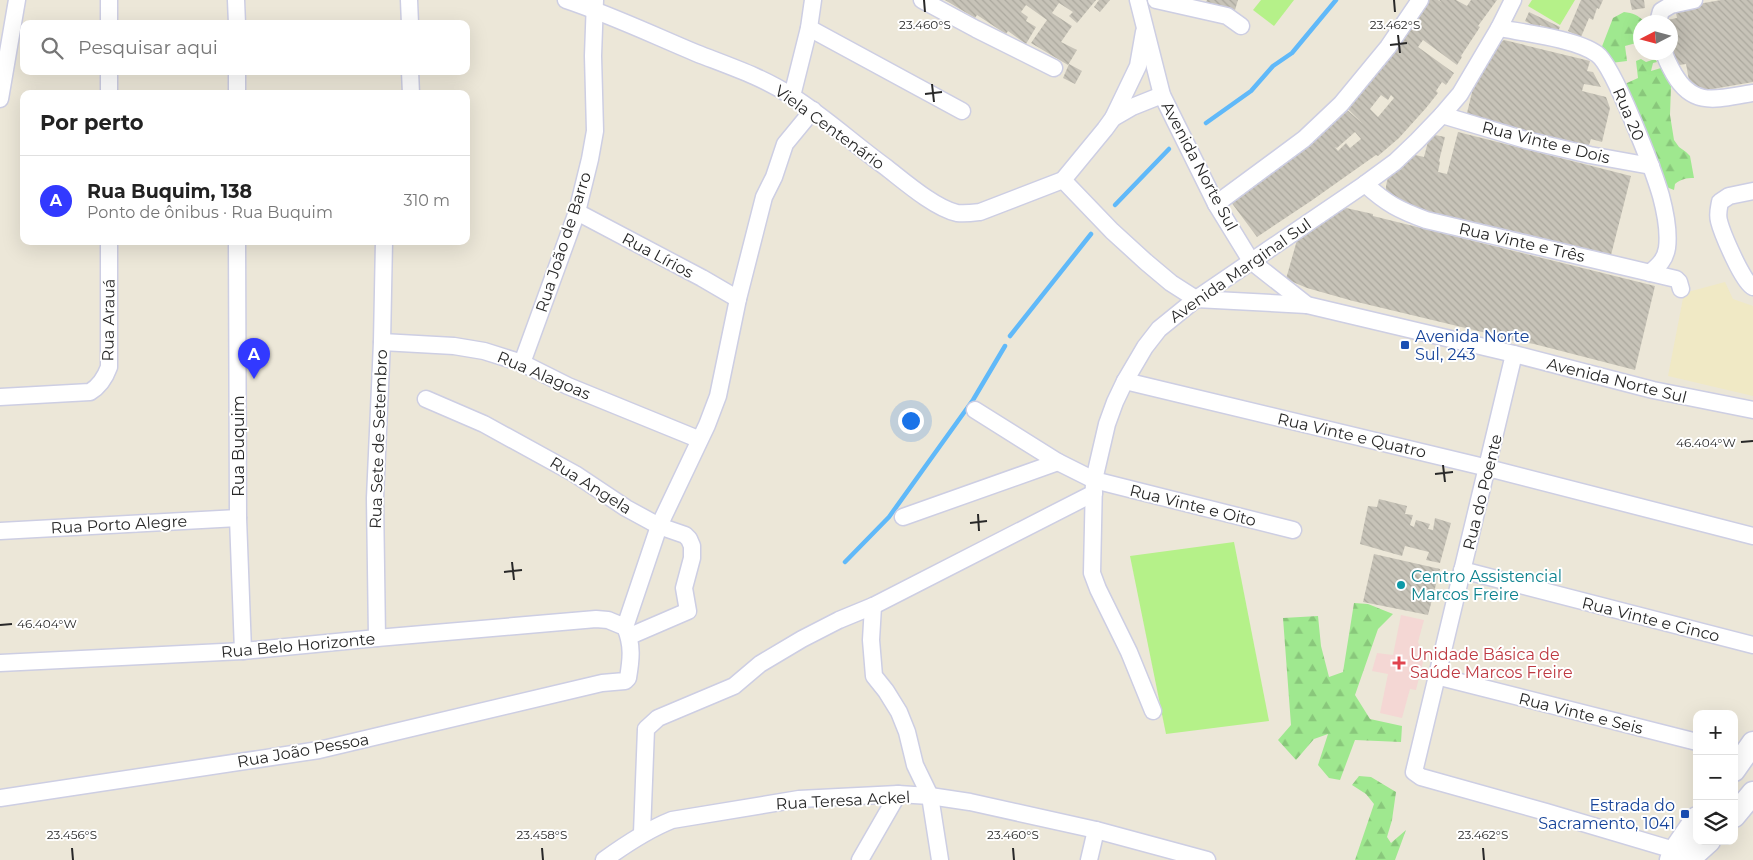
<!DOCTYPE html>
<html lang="pt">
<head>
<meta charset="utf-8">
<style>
	:root { --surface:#fff; --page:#f2f2f2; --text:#222; --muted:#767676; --line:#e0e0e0; --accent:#3239ff }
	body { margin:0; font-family:Montserrat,sans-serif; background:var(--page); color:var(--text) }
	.controls { position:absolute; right:15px; bottom:15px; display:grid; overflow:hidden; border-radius:10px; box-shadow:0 5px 20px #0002 }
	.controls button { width:45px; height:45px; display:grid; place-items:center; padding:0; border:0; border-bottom:1px solid var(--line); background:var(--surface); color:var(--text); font:25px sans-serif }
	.compass { position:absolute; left:1633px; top:15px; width:45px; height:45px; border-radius:50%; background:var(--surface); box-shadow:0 5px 20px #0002; rotate:264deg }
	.you { position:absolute; left:910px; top:420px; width:18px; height:18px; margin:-12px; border:4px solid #fff; border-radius:50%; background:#1a73e8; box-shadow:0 0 0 8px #1a73e833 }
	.badge { display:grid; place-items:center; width:32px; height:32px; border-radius:50%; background:var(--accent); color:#fff; font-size:16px; font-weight:700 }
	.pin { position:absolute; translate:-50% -41px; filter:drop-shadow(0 1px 2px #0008) }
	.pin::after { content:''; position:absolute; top:26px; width:18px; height:15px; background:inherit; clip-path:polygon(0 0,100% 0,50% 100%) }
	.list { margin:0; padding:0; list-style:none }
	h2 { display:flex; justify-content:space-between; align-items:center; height:65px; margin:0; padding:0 20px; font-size:21px }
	h2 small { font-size:16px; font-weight:400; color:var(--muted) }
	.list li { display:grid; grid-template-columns:32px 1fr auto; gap:15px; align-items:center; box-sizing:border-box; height:90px; padding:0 20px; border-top:1px solid var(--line) }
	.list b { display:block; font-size:19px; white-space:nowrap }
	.list p { margin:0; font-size:16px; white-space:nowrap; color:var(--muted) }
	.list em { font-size:16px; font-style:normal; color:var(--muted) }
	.icon { flex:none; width:28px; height:28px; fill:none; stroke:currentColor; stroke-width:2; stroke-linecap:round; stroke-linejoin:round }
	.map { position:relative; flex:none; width:1753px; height:860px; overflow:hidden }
	.search { position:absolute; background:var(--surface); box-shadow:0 5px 20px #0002; left:20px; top:20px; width:450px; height:55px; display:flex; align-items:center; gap:12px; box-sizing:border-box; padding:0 18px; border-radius:10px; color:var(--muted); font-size:19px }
	.panel { position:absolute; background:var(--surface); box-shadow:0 5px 20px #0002; left:20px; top:90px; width:450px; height:155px; border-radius:10px }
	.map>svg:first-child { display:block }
</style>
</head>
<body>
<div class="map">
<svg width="1753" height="860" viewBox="0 0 1753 860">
	<defs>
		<pattern id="forest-firs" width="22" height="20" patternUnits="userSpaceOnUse" patternTransform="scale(1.25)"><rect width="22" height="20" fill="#9fe88f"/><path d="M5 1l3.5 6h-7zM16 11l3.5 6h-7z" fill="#89c77b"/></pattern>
		<pattern id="building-back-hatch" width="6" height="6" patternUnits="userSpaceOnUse" patternTransform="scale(1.25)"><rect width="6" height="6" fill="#c7c3b8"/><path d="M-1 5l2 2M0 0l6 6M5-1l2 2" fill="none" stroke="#aba89e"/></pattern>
	</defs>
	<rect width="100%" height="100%" fill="#ece7d8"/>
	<polygon fill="#f0e9c5" points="1725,282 1733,299 1753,306 1753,396 1668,376 1684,293"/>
	<polygon fill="#f4d7d4" points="1401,615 1424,620 1418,642 1421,649 1426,650 1416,690 1410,689 1402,718 1380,713 1388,674 1372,671 1377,653 1393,655"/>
	<g fill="url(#forest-firs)">
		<path d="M1624,12c9,1 14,3 21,10h-5v20l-15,4 2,15 -16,2 -10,-14 12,-31z"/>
		<path d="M1641,59l5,3 9,-3 2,3 -4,1 -2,8 10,-3 3,2 7,16 -1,29 4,25 5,7 7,5 4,4 4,22c-8,0 -13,1 -19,6l-1,6 -10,-4 -42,-97 5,-6 11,-5 -2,-17z"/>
		<polygon points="1354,603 1368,604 1393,614 1378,629 1355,695 1370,719 1402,726 1401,742 1355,740 1340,780 1329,778 1318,765 1328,734 1314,739 1296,760 1278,740 1291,725 1283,618 1318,616 1321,646 1329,677 1343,672"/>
		<polygon points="1359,776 1371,777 1396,792 1392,820 1387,837 1391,843 1406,830 1395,860 1355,860 1374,804 1366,794 1352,785"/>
	</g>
	<g fill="#b5f189">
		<polygon points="1261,0 1294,0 1274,26 1253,10"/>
		<polygon points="1532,0 1575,0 1560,25 1528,6"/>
		<polygon points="1234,542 1269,721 1166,734 1130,556"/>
	</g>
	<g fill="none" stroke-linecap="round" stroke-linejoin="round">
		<g stroke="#60b9f9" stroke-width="4.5">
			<polyline points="1206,123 1251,91 1273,66 1292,53 1336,0"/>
			<polyline points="1115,205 1169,149"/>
			<polyline points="1010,336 1091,234"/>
			<polyline points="845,562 889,517 973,400 1005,346"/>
		</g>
	</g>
	<g fill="url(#building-back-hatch)" fill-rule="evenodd">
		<polygon points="945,0 1096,0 1077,23 1069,16 1073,12 1059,3 1052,13 1072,26 1061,42 1077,50 1068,65 1031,43 1047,20 1026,5 1021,12 1028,17 1026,21 1036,27 1026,44 1008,31 1006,34 977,15 975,18"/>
		<polygon points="1099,0 1110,0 1100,12 1094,7"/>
		<polygon points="1207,0 1238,0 1235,10 1206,2"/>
		<path d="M1426,0h12l5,3 -4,-3h17l11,6 4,-6h26l-19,26 2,1 -19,29 1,1 -5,8 -34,-25 -5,7 36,26 -8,12 -4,-3 -6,9 2,2 -12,15 -27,30 -21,18 -2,-1 -65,46 -54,36 -26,-35 114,-94 18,16 -17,-17zM1381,95l7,5 3,-5 3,3 -16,19 -8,-8zM1355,132l6,7 -11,9 -4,-5 -8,8 -3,-4 2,1z"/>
		<polygon points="1581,0 1603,0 1599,9 1597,8 1593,20 1589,18 1581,37 1568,31"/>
		<polygon points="1630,0 1644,0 1645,8 1632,10"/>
		<polygon points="1721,0 1753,0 1753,82 1701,91 1691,91 1686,64 1673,66 1670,52 1670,22 1668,22 1667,20 1677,18 1675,8"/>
		<polygon points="1529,12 1560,27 1555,37 1543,31 1545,27 1540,25 1539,28 1525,21"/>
		<polygon points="1504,40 1590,61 1587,71 1593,72 1601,87 1584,84 1582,91 1606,97 1610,108 1602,142 1591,139 1588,148 1466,117 1476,76 1494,47"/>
		<polygon points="1069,64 1082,71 1075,84 1063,78"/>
		<polygon points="1458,132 1631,176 1610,259 1417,211 1386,195 1386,186 1388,177 1411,154 1424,157 1430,134 1445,137 1439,161 1440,162 1438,172 1447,174"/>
		<polygon points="1337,206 1373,214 1373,216 1655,286 1635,370 1534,344 1498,338 1499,336 1353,301 1307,288 1286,279 1297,240"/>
		<polygon points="1379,499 1407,506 1405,514 1413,515 1410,525 1414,527 1416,520 1430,524 1428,529 1433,530 1435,518 1451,523 1440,563 1426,560 1429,552 1405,546 1402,556 1360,544 1368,506 1377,507"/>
		<polygon points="1374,554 1440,569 1428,615 1363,602"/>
	</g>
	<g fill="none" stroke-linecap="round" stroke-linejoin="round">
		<defs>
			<g id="street">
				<polyline points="236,0 237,24"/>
				<polyline points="409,0 410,24"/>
				<path d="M566,0c45,15 87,35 130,53 33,13 67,24 97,44 33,21 62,48 94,71 18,14 48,40 70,45 8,1 15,0 23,-1l83,-32 42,-51 8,-11 25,-52 6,-34"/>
				<polyline points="922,0 976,29 1054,68"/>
				<polyline points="1138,0 1162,95 1216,204 1251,261 1307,305 1514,354 1653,390 1753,410"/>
				<polyline points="1156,0 1227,16 1241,26"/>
				<polyline points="1658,22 1661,11 1671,5 1694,0"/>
				<polyline points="109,24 109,0"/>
				<polyline points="809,28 962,111"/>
				<path d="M1499,28c26,5 78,11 98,26 17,12 57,118 64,142 4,15 8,37 6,52 -2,12 -8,17 -17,25"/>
				<path d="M1664,52c2,8 6,15 10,22 20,35 45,24 79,19"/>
				<polyline points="237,71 237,94"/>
				<polyline points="410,71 411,94"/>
				<polyline points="109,94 109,71"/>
				<polyline points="792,96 809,28 813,0"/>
				<polyline points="0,99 17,0"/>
				<polyline points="1442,115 1526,140 1590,155 1651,166"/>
				<polyline points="1113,118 1132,107 1162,95"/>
				<polyline points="1063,180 1112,231 1146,262 1171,283 1196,299 1307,305"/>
				<path d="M1365,184c22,20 34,26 61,36l250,59 3,3 2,7"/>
				<path d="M1753,191l-24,5 -9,6c-1,6 -3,12 -1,19 3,12 24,62 34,66"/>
				<polyline points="1216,204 1304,139 1341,104 1388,47 1420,0"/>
				<polyline points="577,212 702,278 738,299"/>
				<polyline points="237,241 238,518 243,651"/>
				<polyline points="382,342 454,346 484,351 522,363 568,386 698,439"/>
				<polyline points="1514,354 1414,772 1421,777 1546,812 1684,853"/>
				<polyline points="522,363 577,212 590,159 595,131 593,56 595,0"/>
				<polyline points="1125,381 1488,468 1753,536"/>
				<path d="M0,397l90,-5c10,-6 15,-14 19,-25v-126"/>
				<polyline points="426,399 484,424 575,474 626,508 659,526 685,535 689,539 692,546 692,558 684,588 688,611 630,636"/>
				<polyline points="975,410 1058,462 1094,480 1293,530"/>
				<polyline points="903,517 1058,462"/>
				<polyline points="0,531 238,518"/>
				<polyline points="1462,570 1753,645"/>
				<polyline points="873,606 871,640 874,676 886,691 899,712 907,732 915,765 930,796 940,860"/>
				<polyline points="625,627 659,526 707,425 718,396 738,299 764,197 774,177 785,144 813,110"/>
				<polyline points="377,638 375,498 382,342 384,241"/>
				<path d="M0,663l243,-12 134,-13 219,-19 12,1 17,7c8,18 6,33 3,51l-3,3 -23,2 -283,67 -319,48"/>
				<polyline points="1436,676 1697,742"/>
				<polyline points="1153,711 1129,652 1098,589 1092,573 1094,480 1107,424 1115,402 1125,381 1145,347 1159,329 1196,299 1365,184 1395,162 1417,141 1442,115 1460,94 1499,28 1513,0"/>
				<polyline points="642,833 646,729 658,718 734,686 760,664 802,639 839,620 873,606 1094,493"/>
				<path d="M604,860c22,-16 43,-30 68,-40l127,-21 99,-5 32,2 40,6 126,28 111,30"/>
				<polyline points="860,860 898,794"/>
				<polyline points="1089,860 1096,830"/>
			</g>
			<g id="secondary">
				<polyline points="1734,770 1753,743"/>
				<polyline points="1734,816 1753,793"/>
				<polyline points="1671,860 1675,850 1697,818"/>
				<polyline points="1688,860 1709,841"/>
			</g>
		</defs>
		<use href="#street" stroke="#cdcee3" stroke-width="19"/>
		<use href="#secondary" stroke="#cdcee3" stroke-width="25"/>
		<use href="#street" stroke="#fff" stroke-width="16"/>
		<use href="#secondary" stroke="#fff" stroke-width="22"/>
	</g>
	<path fill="none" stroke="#282828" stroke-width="2" d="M924,0l1,12M1394,0l1,12M1398,35l2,18M1390,45l17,-2M932,84l2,18M925,94l17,-2M1741,442l12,-1M1443,465l2,17M1435,474l18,-2M978,514l1,17M970,523l17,-2M512,562l2,18M504,572l18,-2M0,625l12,-1M72,848l1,12M542,848l1,12M1013,848l1,12M1483,848l1,12"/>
	<g fill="#1a4fb4" stroke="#fff" stroke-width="2">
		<rect x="1400" y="340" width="10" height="10" rx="2.5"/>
		<rect x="1680" y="809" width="10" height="10" rx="2.5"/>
	</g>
	<circle fill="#0f9aa8" stroke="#fff" stroke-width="2" cx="1401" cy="585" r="5"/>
	<path fill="#e0444e" stroke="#fff" stroke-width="2" d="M1396.5 655.5h5v5h5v5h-5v5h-5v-5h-5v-5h5z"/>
	<g text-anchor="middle" stroke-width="4" stroke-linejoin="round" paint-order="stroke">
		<g font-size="16" fill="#282828" stroke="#fff">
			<text transform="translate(1629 114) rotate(67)" y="6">Rua 20</text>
			<text transform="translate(830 127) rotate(36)" y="6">Viela Centenário</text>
			<text transform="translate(1546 142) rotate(14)" y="6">Rua Vinte e Dois</text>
			<text transform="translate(1200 166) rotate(62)" y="6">Avenida Norte Sul</text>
			<text transform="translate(563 242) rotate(-72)" y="6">Rua João de Barro</text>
			<text transform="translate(1522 242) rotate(13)" y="6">Rua Vinte e Três</text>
			<text transform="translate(658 255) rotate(28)" y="6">Rua Lírios</text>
			<text transform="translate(1240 270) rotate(-35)" y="6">Avenida Marginal Sul</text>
			<text transform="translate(108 320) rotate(-89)" y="6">Rua Arauá</text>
			<text transform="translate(544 375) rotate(23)" y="6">Rua Alagoas</text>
			<text transform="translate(1617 380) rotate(14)" y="6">Avenida Norte Sul</text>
			<text transform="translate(1352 435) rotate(13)" y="6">Rua Vinte e Quatro</text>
			<text transform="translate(378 439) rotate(-88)" y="6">Rua Sete de Setembro</text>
			<text transform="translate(238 446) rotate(-90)" y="6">Rua Buquim</text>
			<text transform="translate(591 485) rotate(32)" y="6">Rua Angela</text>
			<text transform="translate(1482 492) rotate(-76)" y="6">Rua do Poente</text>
			<text transform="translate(1193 505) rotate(14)" y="6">Rua Vinte e Oito</text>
			<text transform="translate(119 524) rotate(-3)" y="6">Rua Porto Alegre</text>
			<text transform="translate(1651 619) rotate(14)" y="6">Rua Vinte e Cinco</text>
			<text transform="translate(298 645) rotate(-5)" y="6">Rua Belo Horizonte</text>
			<text transform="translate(1581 713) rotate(14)" y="6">Rua Vinte e Seis</text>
			<text transform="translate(303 750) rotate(-10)" y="6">Rua João Pessoa</text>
			<text transform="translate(843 800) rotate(-3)" y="6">Rua Teresa Ackel</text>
		</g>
		<g font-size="16" fill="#164399" stroke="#fff" text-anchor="start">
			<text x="1415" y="342">Avenida Norte<tspan x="1415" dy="18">Sul, 243</tspan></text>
			<text x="1675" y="811" text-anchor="end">Estrada do<tspan x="1675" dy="18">Sacramento, 1041</tspan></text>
		</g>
		<g font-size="16" fill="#0d838f" stroke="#fff" text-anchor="start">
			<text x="1411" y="582">Centro Assistencial<tspan x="1411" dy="18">Marcos Freire</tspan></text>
		</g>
		<g font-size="16" fill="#be3a42" stroke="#fff" text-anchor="start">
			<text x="1410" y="660">Unidade Básica de<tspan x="1410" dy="18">Saúde Marcos Freire</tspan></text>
		</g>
	</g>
	<g font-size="12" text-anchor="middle" fill="#282828" stroke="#fff" stroke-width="4" stroke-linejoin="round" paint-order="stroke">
		<text x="925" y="29">23.460°S</text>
		<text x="1395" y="29">23.462°S</text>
		<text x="1706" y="447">46.404°W</text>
		<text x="47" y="628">46.404°W</text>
		<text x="72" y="839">23.456°S</text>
		<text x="542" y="839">23.458°S</text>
		<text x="1013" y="839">23.460°S</text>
		<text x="1483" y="839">23.462°S</text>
	</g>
</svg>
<div class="controls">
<button>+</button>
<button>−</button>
<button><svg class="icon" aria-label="layers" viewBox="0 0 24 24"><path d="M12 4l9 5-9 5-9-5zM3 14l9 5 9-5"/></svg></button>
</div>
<svg class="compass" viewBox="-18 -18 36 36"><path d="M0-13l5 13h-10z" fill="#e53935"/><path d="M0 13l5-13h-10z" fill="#767676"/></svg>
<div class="you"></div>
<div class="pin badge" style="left:254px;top:379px">A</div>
<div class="search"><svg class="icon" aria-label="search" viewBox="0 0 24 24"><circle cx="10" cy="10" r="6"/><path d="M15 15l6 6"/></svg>Pesquisar aqui</div>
<section class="panel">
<h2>Por perto<small></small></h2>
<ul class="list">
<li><span class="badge">A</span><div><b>Rua Buquim, 138</b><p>Ponto de ônibus · Rua Buquim</p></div><em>310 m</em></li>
</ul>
</section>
</div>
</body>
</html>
